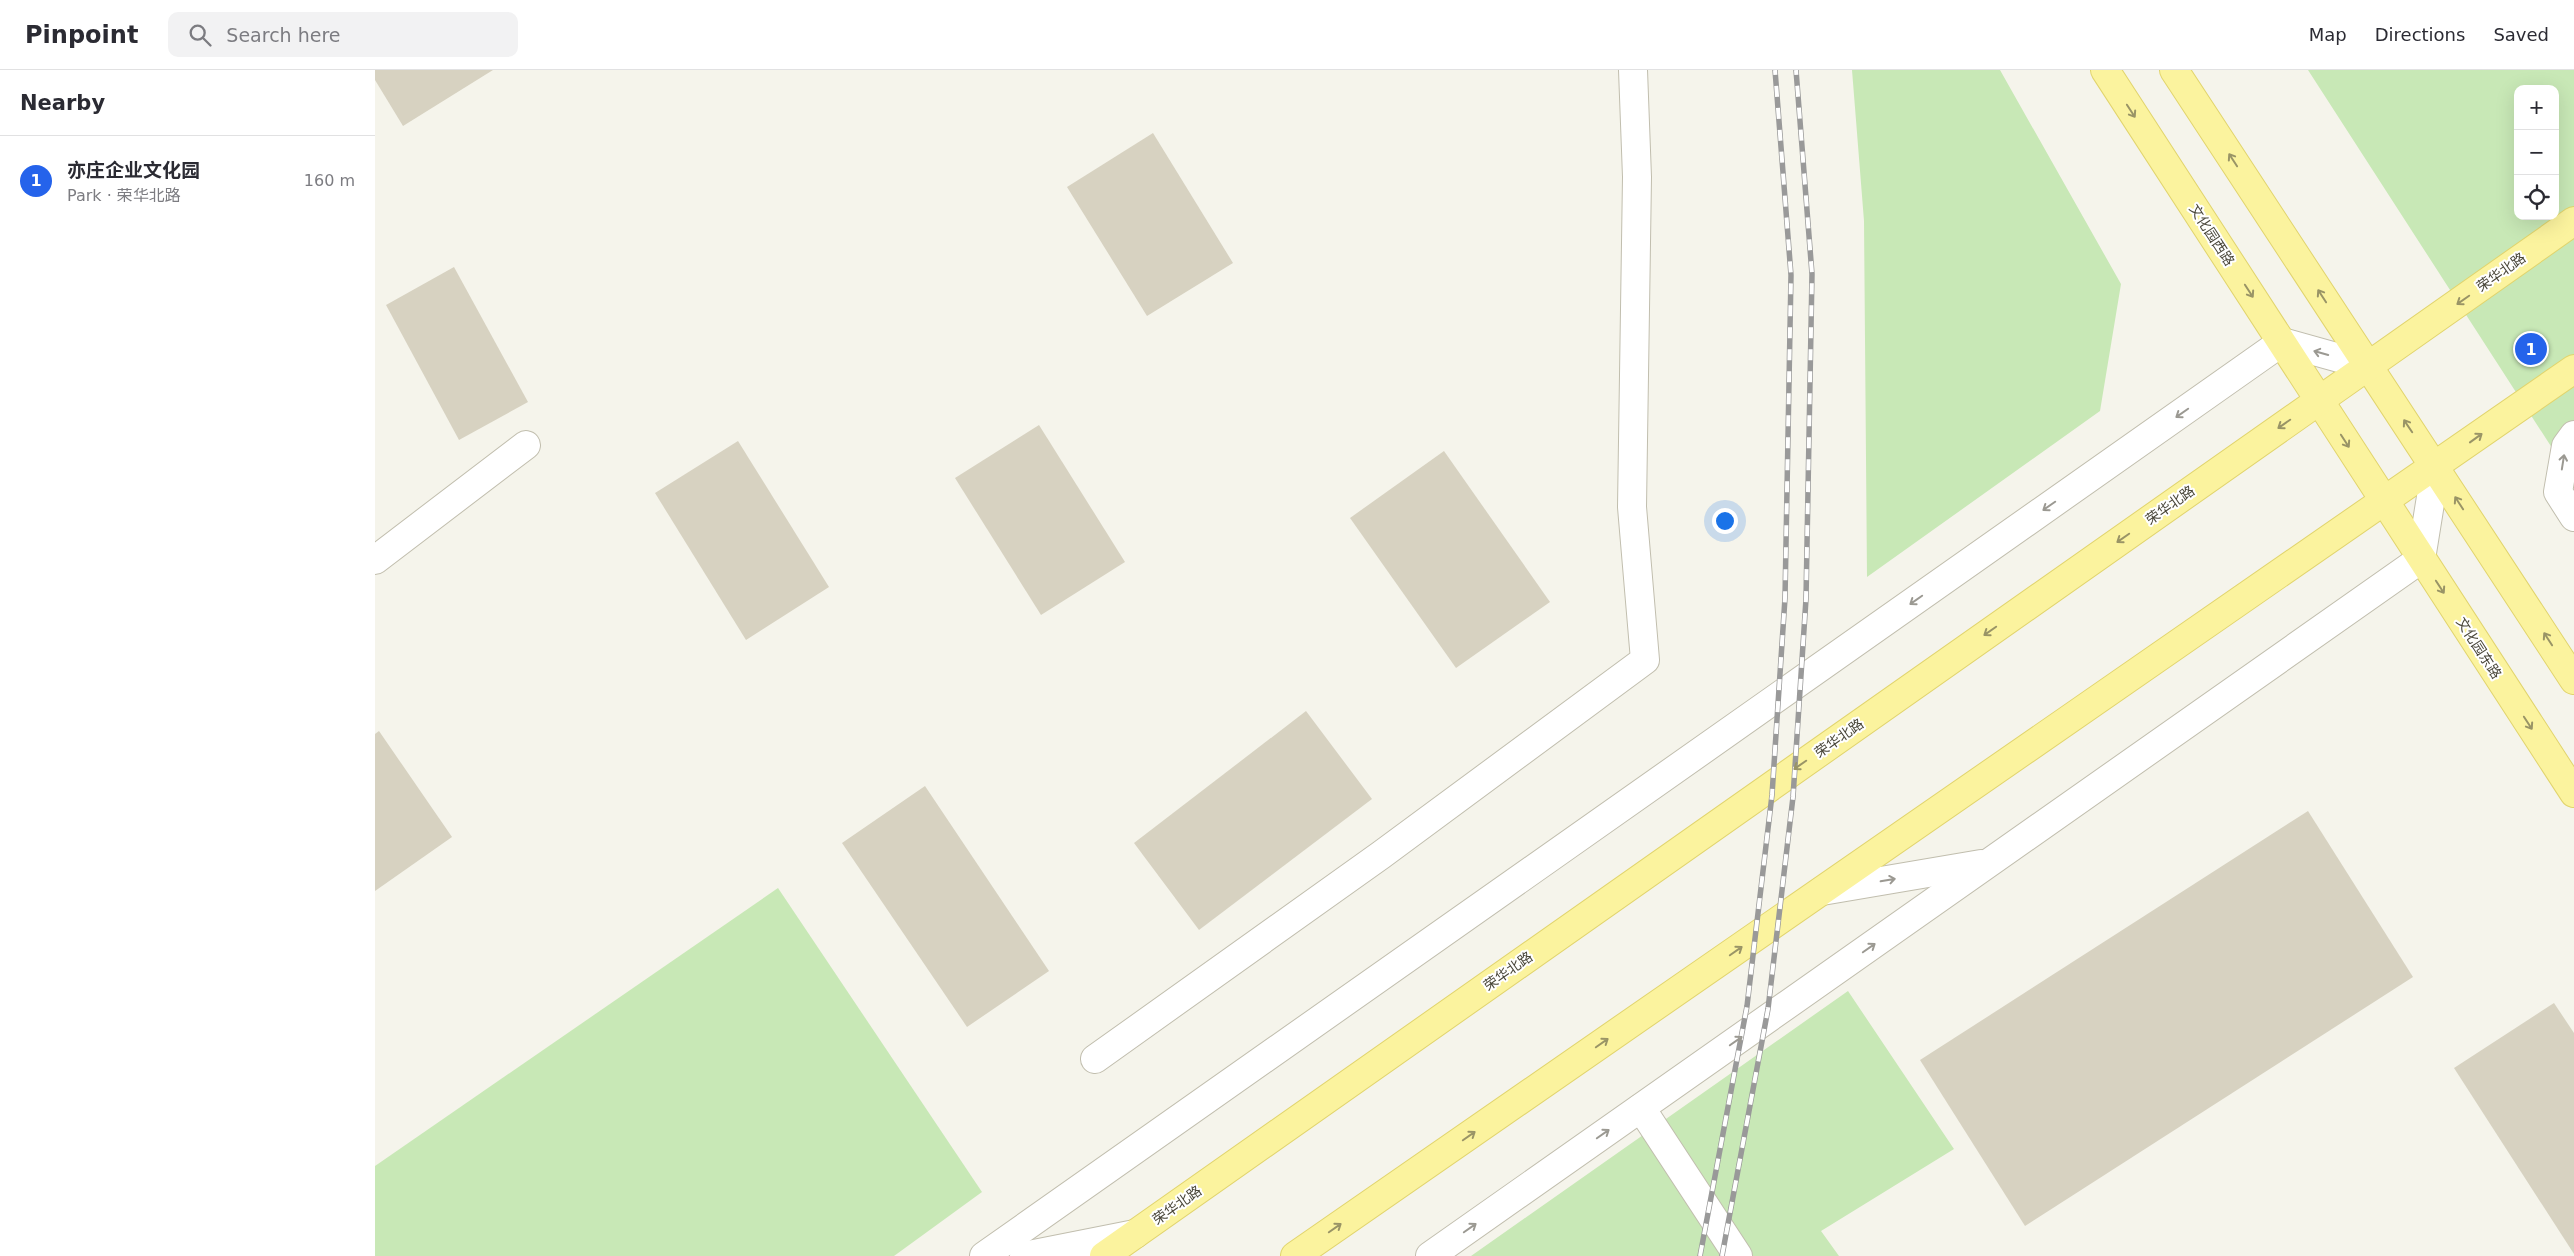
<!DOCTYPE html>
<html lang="en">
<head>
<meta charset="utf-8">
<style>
	:root { --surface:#fff; --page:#f2f2f3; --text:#2b2b33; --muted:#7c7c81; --line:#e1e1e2; --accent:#2563eb }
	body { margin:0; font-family:"DejaVu Sans","Noto Sans SC",sans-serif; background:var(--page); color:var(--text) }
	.controls { position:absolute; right:15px; top:15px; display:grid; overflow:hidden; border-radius:10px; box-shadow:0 5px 20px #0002 }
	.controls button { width:45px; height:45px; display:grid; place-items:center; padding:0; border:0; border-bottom:1px solid var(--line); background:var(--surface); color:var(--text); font:25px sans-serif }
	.you { position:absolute; left:1349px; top:450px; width:18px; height:18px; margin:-12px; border:4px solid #fff; border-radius:50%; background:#1a73e8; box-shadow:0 0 0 8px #1a73e833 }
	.badge { display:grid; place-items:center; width:32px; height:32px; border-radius:50%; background:var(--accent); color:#fff; font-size:16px; font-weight:700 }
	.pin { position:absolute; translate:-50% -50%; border:2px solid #fff; box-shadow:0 1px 5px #0006 }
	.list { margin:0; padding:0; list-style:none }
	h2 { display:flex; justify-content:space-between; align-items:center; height:65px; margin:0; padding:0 20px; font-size:21px }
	h2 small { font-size:16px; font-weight:400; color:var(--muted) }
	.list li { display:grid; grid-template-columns:32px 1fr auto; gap:15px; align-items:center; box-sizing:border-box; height:90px; padding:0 20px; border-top:1px solid var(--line) }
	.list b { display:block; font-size:19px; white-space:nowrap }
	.list p { margin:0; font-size:16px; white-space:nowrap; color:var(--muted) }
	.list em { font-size:16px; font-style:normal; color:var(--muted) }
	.icon { flex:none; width:28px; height:28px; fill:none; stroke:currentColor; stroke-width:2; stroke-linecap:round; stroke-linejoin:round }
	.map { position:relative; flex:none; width:2199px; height:1186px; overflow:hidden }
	header { display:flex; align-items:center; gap:30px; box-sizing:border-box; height:70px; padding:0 25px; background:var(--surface); border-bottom:1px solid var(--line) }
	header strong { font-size:24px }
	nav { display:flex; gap:28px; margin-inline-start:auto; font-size:18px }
	.search { width:350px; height:45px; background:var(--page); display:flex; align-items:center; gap:12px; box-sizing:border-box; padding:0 18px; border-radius:10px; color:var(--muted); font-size:19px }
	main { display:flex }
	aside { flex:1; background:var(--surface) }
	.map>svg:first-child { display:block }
</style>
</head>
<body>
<header>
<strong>Pinpoint</strong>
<div class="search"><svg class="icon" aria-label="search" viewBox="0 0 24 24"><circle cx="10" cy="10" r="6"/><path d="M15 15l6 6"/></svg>Search here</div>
<nav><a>Map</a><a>Directions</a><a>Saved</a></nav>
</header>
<main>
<aside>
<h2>Nearby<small></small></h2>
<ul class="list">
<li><span class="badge">1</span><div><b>亦庄企业文化园</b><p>Park · 荣华北路</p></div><em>160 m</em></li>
</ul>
</aside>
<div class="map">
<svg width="2199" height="1186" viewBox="0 0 2199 1186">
	<rect width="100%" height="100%" fill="#f5f4eb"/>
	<g fill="#c8e8b6" fill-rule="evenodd">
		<polygon points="1477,0 1625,0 1746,214 1725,341 1492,507 1489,151"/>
		<path d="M1933,0h266v412zM2143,19h37v127h-37z"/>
		<polygon points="403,818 607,1122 519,1186 0,1186 0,1096"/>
		<polygon points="1473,921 1579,1079 1446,1161 1464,1186 1096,1186"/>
	</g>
	<g fill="#d7d2c1">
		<polygon points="0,0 118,0 28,56 0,10"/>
		<polygon points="778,63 858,193 772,246 692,117"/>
		<polygon points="79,197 153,332 84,370 11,235"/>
		<polygon points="664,355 750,492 666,545 580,408"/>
		<polygon points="363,371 454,517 371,570 280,423"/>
		<polygon points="1069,381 1175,532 1081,598 975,448"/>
		<polygon points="931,641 997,729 824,860 759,773"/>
		<polygon points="4,661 77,767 0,821 0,664"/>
		<polygon points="550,716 674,901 592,957 467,773"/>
		<polygon points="1933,741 2038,907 1650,1156 1545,990"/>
		<polygon points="2179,933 2199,963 2199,1184 2079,998"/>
	</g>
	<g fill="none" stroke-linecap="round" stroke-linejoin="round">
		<defs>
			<g id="minor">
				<polyline points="2199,365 2191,376 2183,422 2199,447"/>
				<polyline points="0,490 151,375"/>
				<polyline points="1447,821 1606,794"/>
				<polyline points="720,989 1006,785 1270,590 1257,437 1262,107 1258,0"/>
				<polyline points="1266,1038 1363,1186"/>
				<polyline points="609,1186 1907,272 1993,296"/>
				<polyline points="649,1186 760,1164"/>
				<polyline points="1055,1186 2046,489 2061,396"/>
			</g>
			<g id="major">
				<polyline points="1730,0 2199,723"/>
				<polyline points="1799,0 2199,610"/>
				<polyline points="729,1186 2199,151"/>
				<polyline points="920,1186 2199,299"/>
			</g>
		</defs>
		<use href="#minor" stroke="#c1beae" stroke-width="30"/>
		<use href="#major" stroke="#e1d46d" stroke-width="30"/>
		<use href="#minor" stroke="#fff" stroke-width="28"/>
		<use href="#major" stroke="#fbf39e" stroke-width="28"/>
		<defs>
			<g id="rail">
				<polyline points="1325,1186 1372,936 1397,725 1410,528 1416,205 1400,0"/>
				<polyline points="1347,1186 1393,939 1418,727 1431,529 1437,204 1421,0"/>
			</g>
		</defs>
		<use href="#rail" stroke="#999" stroke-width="5.5"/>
		<use href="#rail" stroke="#fff" stroke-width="4" stroke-dasharray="11" stroke-linecap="butt"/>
	</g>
	<defs><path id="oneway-shaft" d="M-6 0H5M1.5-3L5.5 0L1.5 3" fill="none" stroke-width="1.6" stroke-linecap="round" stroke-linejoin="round" transform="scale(1.25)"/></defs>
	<g stroke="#999466">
		<use href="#oneway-shaft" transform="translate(1756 41) rotate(57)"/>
		<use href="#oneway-shaft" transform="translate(1858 90) rotate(-123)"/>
		<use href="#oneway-shaft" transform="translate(1874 221) rotate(57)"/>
		<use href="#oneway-shaft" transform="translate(1947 226) rotate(-123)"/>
		<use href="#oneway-shaft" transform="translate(2088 230) rotate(145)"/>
		<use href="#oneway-shaft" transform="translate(1909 354) rotate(145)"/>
		<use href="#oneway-shaft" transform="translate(2033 356) rotate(-124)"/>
		<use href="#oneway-shaft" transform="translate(2101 368) rotate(-36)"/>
		<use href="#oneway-shaft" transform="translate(1970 371) rotate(57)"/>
		<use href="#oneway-shaft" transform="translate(2084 433) rotate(-123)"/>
		<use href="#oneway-shaft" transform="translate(1748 468) rotate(145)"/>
		<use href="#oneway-shaft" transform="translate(2065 517) rotate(57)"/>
		<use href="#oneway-shaft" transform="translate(1615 561) rotate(145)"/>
		<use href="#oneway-shaft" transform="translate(2173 569) rotate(-123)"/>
		<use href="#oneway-shaft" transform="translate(2153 653) rotate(57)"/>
		<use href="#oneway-shaft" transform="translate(1425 695) rotate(145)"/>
		<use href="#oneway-shaft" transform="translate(1361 881) rotate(-35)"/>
		<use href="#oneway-shaft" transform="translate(1227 973) rotate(-35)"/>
		<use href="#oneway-shaft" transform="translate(1094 1066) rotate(-35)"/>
		<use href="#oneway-shaft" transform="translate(960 1158) rotate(-35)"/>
	</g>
	<g stroke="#9b9992">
		<use href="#oneway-shaft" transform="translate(1946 283) rotate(-164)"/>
		<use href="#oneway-shaft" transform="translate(1807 343) rotate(145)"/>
		<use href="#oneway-shaft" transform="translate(2188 392) rotate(-81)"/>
		<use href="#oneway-shaft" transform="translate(1674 436) rotate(145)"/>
		<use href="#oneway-shaft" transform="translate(1541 530) rotate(145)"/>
		<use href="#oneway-shaft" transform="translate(1513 810) rotate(-10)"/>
		<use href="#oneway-shaft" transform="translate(1494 878) rotate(-35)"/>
		<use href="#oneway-shaft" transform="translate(1361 971) rotate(-35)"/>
		<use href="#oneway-shaft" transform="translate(1228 1064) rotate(-35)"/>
		<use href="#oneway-shaft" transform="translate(1095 1158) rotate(-35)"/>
	</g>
	<g text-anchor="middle" stroke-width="4" stroke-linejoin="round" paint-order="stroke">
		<g font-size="14" fill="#494639" stroke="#fff">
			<text transform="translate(1837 165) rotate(57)" y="5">文化园西路</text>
			<text transform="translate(2126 202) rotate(-35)" y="5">荣华北路</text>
			<text transform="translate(1795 435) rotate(-35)" y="5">荣华北路</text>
			<text transform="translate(2104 578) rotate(57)" y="5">文化园东路</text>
			<text transform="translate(1464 668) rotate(-35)" y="5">荣华北路</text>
			<text transform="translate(1133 901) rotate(-35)" y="5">荣华北路</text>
			<text transform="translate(802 1135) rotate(-35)" y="5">荣华北路</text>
		</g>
	</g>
</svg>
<div class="controls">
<button>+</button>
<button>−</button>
<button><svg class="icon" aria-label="locate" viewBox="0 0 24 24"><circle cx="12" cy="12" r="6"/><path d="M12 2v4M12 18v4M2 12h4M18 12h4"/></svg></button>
</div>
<div class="you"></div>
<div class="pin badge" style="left:2156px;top:279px">1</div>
</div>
</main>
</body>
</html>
